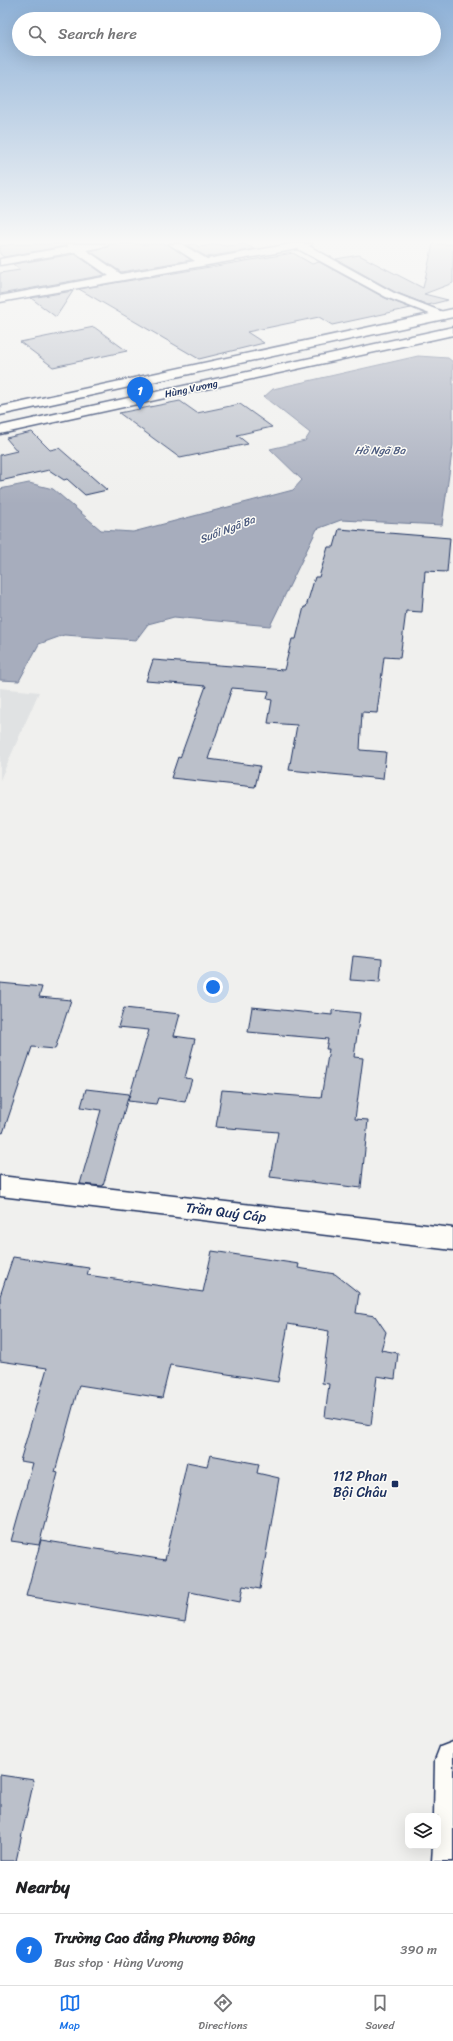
<!DOCTYPE html>
<html lang="en">
<head>
<meta charset="utf-8">
<style>
	:root { --surface:#fff; --page:#f6f6f6; --text:#202124; --muted:#757577; --line:#e0e0e0; --accent:#1a73e8 }
	body { margin:0; font-family:Sriracha,sans-serif; background:var(--page); color:var(--text) }
	.controls { position:absolute; right:12px; bottom:12px; display:grid; overflow:hidden; border-radius:8px; box-shadow:0 4px 16px #0002 }
	.controls button { width:36px; height:36px; display:grid; place-items:center; padding:0; border:0; border-bottom:1px solid var(--line); background:var(--surface); color:var(--text); font:20px sans-serif }
	.you { position:absolute; left:213px; top:987px; width:14px; height:14px; margin:-10px; border:3px solid #fff; border-radius:50%; background:#1a73e8; box-shadow:0 0 0 6px #1a73e833 }
	.badge { display:grid; place-items:center; width:26px; height:26px; border-radius:50%; background:var(--accent); color:#fff; font-size:13px; font-weight:700 }
	.pin { position:absolute; translate:-50% -33px; filter:drop-shadow(0 1px 2px #0008) }
	.pin::after { content:''; position:absolute; top:21px; width:14px; height:12px; background:inherit; clip-path:polygon(0 0,100% 0,50% 100%) }
	.list { margin:0; padding:0; list-style:none }
	h2 { display:flex; justify-content:space-between; align-items:center; height:52px; margin:0; padding:0 16px; font-size:17px }
	h2 small { font-size:13px; font-weight:400; color:var(--muted) }
	.list li { display:grid; grid-template-columns:26px 1fr auto; gap:12px; align-items:center; box-sizing:border-box; height:72px; padding:0 16px; border-top:1px solid var(--line) }
	.list b { display:block; font-size:15px; white-space:nowrap }
	.list p { margin:0; font-size:13px; white-space:nowrap; color:var(--muted) }
	.list em { font-size:13px; font-style:normal; color:var(--muted) }
	.icon { flex:none; width:22px; height:22px; fill:none; stroke:currentColor; stroke-width:2; stroke-linecap:round; stroke-linejoin:round }
	.map { position:relative; flex:none; width:453px; height:1861px; overflow:hidden }
	.search { position:absolute; background:var(--surface); box-shadow:0 4px 16px #0002; left:12px; right:12px; top:12px; height:44px; display:flex; align-items:center; gap:10px; box-sizing:border-box; padding:0 14px; border-radius:22px; color:var(--muted); font-size:15px }
	.sheet { height:124px; background:var(--surface) }
	nav { display:flex; justify-content:space-around; align-items:center; box-sizing:border-box; height:56px; border-top:1px solid var(--line); background:var(--surface); font-size:11px; color:var(--muted) }
	nav a { display:grid; justify-items:center; gap:2px }
	nav .on { color:var(--accent) }
	.map>svg:first-child { display:block }
</style>
</head>
<body>
<div class="map">
<svg width="453" height="1861" viewBox="0 0 453 1861">
	<rect width="100%" height="100%" fill="#f0f0ee"/>
	<filter id="ink" filterUnits="userSpaceOnUse"><feTurbulence type="fractalNoise" baseFrequency=".025" numOctaves="2"/><feDisplacementMap in="SourceGraphic" scale="8" xChannelSelector="R" yChannelSelector="G"/><feConvolveMatrix kernelMatrix="1 2 1 2 8 2 1 2 1" color-interpolation-filters="sRGB"/></filter>
	<g filter="url(#ink)">
		<polygon fill="#e0e2e3" points="0,688 39,692 0,780"/>
		<polygon fill="#a7adbd" stroke="#6f7b97" points="418,356 448,358 453,362 453,445 442,525 341,520 317,529 270,626 174,617 148,624 136,640 64,635 39,644 19,681 0,680 0,489 29,483 53,489 101,530 133,532 293,490 302,480 270,449 305,441 310,433 264,397 273,389"/>
		<g fill="#bbc0ca" stroke="#1b2f5e">
			<polygon points="14,244 65,244 65,246 4,257 0,254 0,246"/>
			<polygon points="109,244 168,244 191,260 121,272 90,251 107,247"/>
			<polygon points="195,244 199,247 217,244 226,246 245,244 254,249 207,257 186,245"/>
			<polygon points="433,244 453,244 453,283 424,294 448,300 428,305 395,292 336,259 359,255 423,288"/>
			<polygon points="293,253 312,264 319,262 385,298 411,308 332,325 319,317 247,332 264,343 199,359 79,289"/>
			<polygon points="75,254 105,275 0,294 0,273 20,270 13,264"/>
			<polygon points="73,291 56,317 31,298"/>
			<polygon points="94,327 127,351 53,367 20,342"/>
			<polygon points="180,401 197,413 240,404 272,427 237,435 248,444 180,458 119,413"/>
			<polygon points="32,432 50,450 59,448 107,490 85,495 67,479 64,480 49,470 0,481 0,455 17,451 6,438"/>
			<polygon points="339,529 450,538 447,572 425,571 422,612 406,611 400,658 384,657 377,713 362,712 360,750 386,752 383,779 289,770 297,725 268,723 272,700 267,699 269,691 232,688 208,759 260,766 255,787 171,778 178,757 180,758 206,686 146,681 153,660 284,670 292,639 296,639 304,607 306,607 315,577 319,577 328,547 334,547"/>
			<polygon points="353,956 382,959 380,982 350,980"/>
			<polygon points="0,983 42,987 39,997 71,1000 55,1049 32,1047 3,1133 0,1132"/>
			<polygon points="252,1007 332,1015 332,1010 360,1013 354,1057 363,1058 355,1119 368,1120 361,1188 270,1177 278,1132 216,1127 222,1090 321,1098 329,1049 326,1049 328,1039 248,1032"/>
			<polygon points="124,1008 180,1014 174,1036 195,1039 185,1078 192,1079 185,1102 158,1098 156,1104 128,1101 149,1030 118,1027"/>
			<polygon points="86,1089 129,1094 103,1186 80,1184 101,1110 81,1107"/>
			<polygon points="212,1251 299,1264 298,1268 335,1274 359,1293 356,1313 375,1316 386,1332 381,1350 398,1353 395,1379 377,1376 371,1425 325,1417 329,1384 322,1383 329,1331 288,1324 278,1382 170,1365 162,1398 79,1385 55,1472 58,1473 39,1545 11,1541 33,1463 20,1461 47,1368 0,1361 0,1296 13,1257 89,1268 87,1275 203,1292"/>
			<polygon points="210,1455 259,1464 257,1473 279,1478 260,1589 243,1586 240,1602 190,1592 185,1622 26,1596 41,1540 165,1560 187,1462 207,1466"/>
			<polygon points="0,1775 34,1780 16,1861 0,1861"/>
		</g>
		<g fill="none" stroke-linecap="round" stroke-linejoin="round">
			<defs>
				<polygon id="minor" points="66,244 108,244 107,246 86,250 121,274 195,261 169,244 181,244 207,259 291,244 312,244 309,246 394,293 448,314 450,316 444,319 440,318 386,297 298,249 0,302 0,296 109,276 75,252 0,265 0,259 68,247"/>
				<polygon id="tertiary" points="0,1176 453,1228 453,1250 0,1196"/>
				<g id="secondary">
					<polygon points="453,309 453,317 0,415 0,407"/>
					<polygon points="453,327 453,335 0,434 0,426"/>
				</g>
				<polygon id="primary" points="453,1742 453,1861 432,1861 433,1846 438,1846 438,1816 434,1816 435,1760 440,1747"/>
			</defs>
			<use href="#minor" stroke="#1b2f5e" stroke-width="3"/>
			<use href="#tertiary" stroke="#1b2f5e" stroke-width="3"/>
			<use href="#secondary" stroke="#1b2f5e" stroke-width="3"/>
			<use href="#primary" stroke="#1b2f5e" stroke-width="3"/>
			<use href="#minor" fill="#fdfcf7" fill-rule="evenodd"/>
			<use href="#tertiary" fill="#fdfcf7" fill-rule="evenodd"/>
			<use href="#secondary" fill="#fdfcf7" fill-rule="evenodd"/>
			<use href="#primary" fill="#fdfcf7" fill-rule="evenodd"/>
		</g>
	</g>
	<linearGradient id="sky" x2="0" y2="1"><stop stop-color="#8eb1d7"/><stop offset="0.48" stop-color="#f8f8f7"/><stop offset="1" stop-color="#f8f8f7" stop-opacity="0"/></linearGradient>
	<rect width="453" height="504" fill="url(#sky)"/>
	<rect fill="#1b2f5e" stroke="#fdfcf7" stroke-width="1.5" x="391" y="1480" width="8" height="8" rx="2"/>
	<g text-anchor="middle" stroke-width="3" stroke-linejoin="round" paint-order="stroke">
		<g font-size="10" fill="#1b2f5e" stroke="#fdfcf7">
			<text transform="translate(191 388) rotate(-12)" y="4">Hùng Vương</text>
		</g>
		<g font-size="11" font-style="italic" fill="#4c5b7f" stroke="#fdfcf7">
			<text x="380" y="454">Hồ Ngã Ba</text>
			<text transform="translate(227 529) rotate(-21)" y="4">Suối Ngã Ba</text>
		</g>
		<g font-size="14" fill="#1b2f5e" stroke="#fdfcf7">
			<text transform="translate(226 1212) rotate(7)" y="5">Trần Quý Cáp</text>
		</g>
		<g font-size="14" fill="#1b2f5e" stroke="#fdfcf7" text-anchor="end">
			<text x="387" y="1481">112 Phan<tspan x="387" dy="16">Bội Châu</tspan></text>
		</g>
	</g>
</svg>
<div class="controls">
<button><svg class="icon" aria-label="layers" viewBox="0 0 24 24"><path d="M12 4l9 5-9 5-9-5zM3 14l9 5 9-5"/></svg></button>
</div>
<div class="you"></div>
<div class="pin badge" style="left:140px;top:410px">1</div>
<div class="search"><svg class="icon" aria-label="search" viewBox="0 0 24 24"><circle cx="10" cy="10" r="6"/><path d="M15 15l6 6"/></svg>Search here</div>
</div>
<section class="sheet">
<h2>Nearby<small></small></h2>
<ul class="list">
<li><span class="badge">1</span><div><b>Trường Cao đẳng Phương Đông</b><p>Bus stop · Hùng Vương</p></div><em>390 m</em></li>
</ul>
</section>
<nav>
<a class="on"><svg class="icon" aria-label="map" viewBox="0 0 24 24"><path d="M3 6l6-2 6 2 6-2v14l-6 2-6-2-6 2zM9 4v14M15 6v14"/></svg>Map</a>
<a><svg class="icon" aria-label="directions" viewBox="0 0 24 24"><path d="M12 3l9 9-9 9-9-9zM9 14v-3h6M13 9l2 2-2 2"/></svg>Directions</a>
<a><svg class="icon" aria-label="saved" viewBox="0 0 24 24"><path d="M7 4h10v16l-5-4-5 4z"/></svg>Saved</a>
</nav>
</body>
</html>
